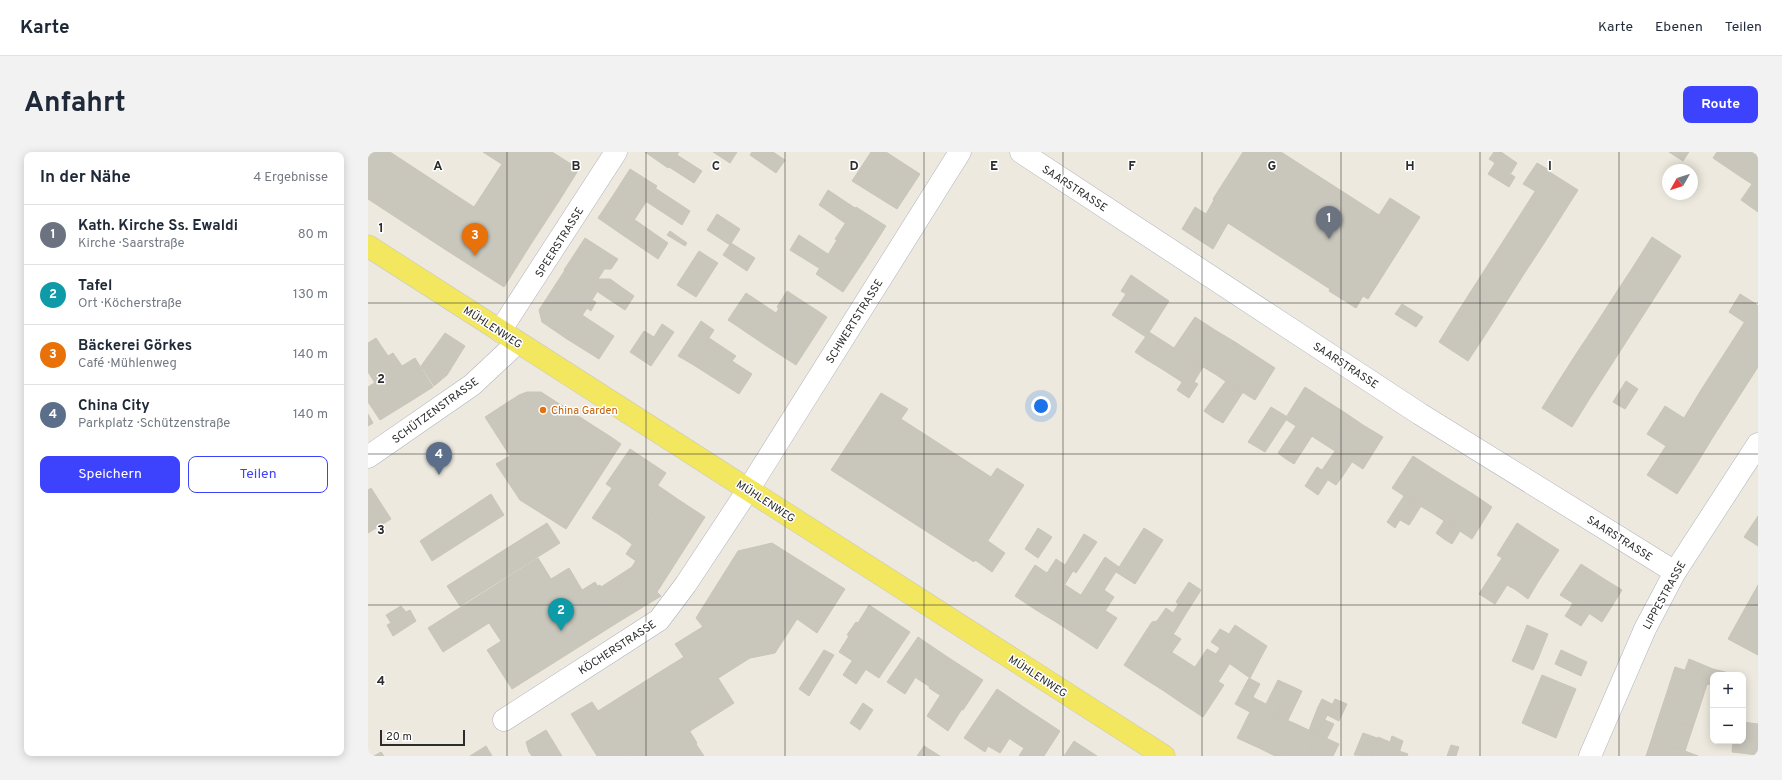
<!DOCTYPE html>
<html lang="de">
<head>
<meta charset="utf-8">
<style>
	:root { --surface:#fff; --page:#f2f2f3; --text:#1f2937; --muted:#747a83; --line:#e0e1e3; --accent:#3d42fc }
	body { margin:0; font-family:Overpass,sans-serif; background:var(--page); color:var(--text) }
	.controls { position:absolute; right:12px; bottom:12px; display:grid; overflow:hidden; border-radius:8px; box-shadow:0 2px 10px #0003 }
	.controls button { width:36px; height:36px; display:grid; place-items:center; padding:0; border:0; border-bottom:1px solid var(--line); background:var(--surface); color:var(--text); font:20px sans-serif }
	.compass { position:absolute; left:1294px; top:12px; width:36px; height:36px; border-radius:50%; background:var(--surface); box-shadow:0 2px 10px #0003; rotate:231deg }
	.scale { position:absolute; left:12px; bottom:10px; width:85px; box-sizing:border-box; padding-left:4px; border:2px solid #2c2c2c; border-top:0; font-size:11px; line-height:14px; white-space:nowrap; color:#2c2c2c; -webkit-text-stroke:3px #fff; paint-order:stroke }
	.you { position:absolute; left:673px; top:254px; width:14px; height:14px; margin:-10px; border:3px solid #fff; border-radius:50%; background:#1a73e8; box-shadow:0 0 0 6px #1a73e833 }
	.badge { display:grid; place-items:center; width:26px; height:26px; border-radius:50%; background:var(--accent); color:#fff; font-size:13px; font-weight:700 }
	.pin { position:absolute; translate:-50% -33px; filter:drop-shadow(0 1px 2px #0008) }
	.pin::after { content:''; position:absolute; top:21px; width:14px; height:12px; background:inherit; clip-path:polygon(0 0,100% 0,50% 100%) }
	.list { margin:0; padding:0; list-style:none }
	h2 { display:flex; justify-content:space-between; align-items:center; height:52px; margin:0; padding:0 16px; font-size:17px }
	h2 small { font-size:13px; font-weight:400; color:var(--muted) }
	.list li { display:grid; grid-template-columns:26px 1fr auto; gap:12px; align-items:center; box-sizing:border-box; height:60px; padding:0 16px; border-top:1px solid var(--line) }
	.list b { display:block; font-size:15px; white-space:nowrap }
	.list p { margin:0; font-size:13px; white-space:nowrap; color:var(--muted) }
	.list em { font-size:13px; font-style:normal; color:var(--muted) }
	.actions { display:flex; gap:8px; padding:12px 16px }
	.actions a { flex:1; padding:9px 0; border:1px solid var(--accent); border-radius:8px; text-align:center; font-size:14px; color:var(--accent) }
	.actions .main { background:var(--accent); color:#fff }
	.map { position:relative; flex:none; width:1390px; height:604px; overflow:hidden; border-radius:8px }
	header { display:flex; align-items:center; gap:24px; box-sizing:border-box; height:56px; padding:0 20px; background:var(--surface); border-bottom:1px solid var(--line) }
	header strong { font-size:19px }
	nav { display:flex; gap:22px; margin-inline-start:auto; font-size:14px }
	.intro { display:flex; align-items:center; justify-content:space-between; box-sizing:border-box; height:96px; padding:0 24px }
	h1 { margin:0; font-size:28px }
	.button { padding:10px 18px; border-radius:8px; background:var(--accent); color:#fff; font-size:14px; font-weight:700 }
	main { display:flex; gap:24px; padding:0 24px }
	aside { flex:1; background:var(--surface); border-radius:8px; box-shadow:0 2px 10px #0003 }
	.map>svg:first-child { display:block }
</style>
</head>
<body>
<header>
<strong>Karte</strong>
<nav><a>Karte</a><a>Ebenen</a><a>Teilen</a></nav>
</header>
<div class="intro"><h1>Anfahrt</h1><a class="button">Route</a></div>
<main>
<aside>
<h2>In der Nähe<small>4 Ergebnisse</small></h2>
<ul class="list">
<li><span class="badge" style="background:#6b7280">1</span><div><b>Kath. Kirche Ss. Ewaldi</b><p>Kirche · Saarstraße</p></div><em>80 m</em></li>
<li><span class="badge" style="background:#0f9aa8">2</span><div><b>Tafel</b><p>Ort · Köcherstraße</p></div><em>130 m</em></li>
<li><span class="badge" style="background:#e8710a">3</span><div><b>Bäckerei Görkes</b><p>Café · Mühlenweg</p></div><em>140 m</em></li>
<li><span class="badge" style="background:#5c6f8a">4</span><div><b>China City</b><p>Parkplatz · Schützenstraße</p></div><em>140 m</em></li>
</ul>
<div class="actions"><a class="main">Speichern</a><a>Teilen</a></div>
</aside>
<div class="map">
<svg width="1390" height="604" viewBox="0 0 1390 604">
	<rect width="100%" height="100%" fill="#ede9de"/>
	<g fill="#c9c7bc" stroke="#c9c5b7">
		<polygon points="0,0 22,0 106,55 78,98 0,47"/>
		<polygon points="115,0 184,0 211,17 191,49"/>
		<polygon points="277,0 311,0 300,16"/>
		<polygon points="345,0 369,0 362,11"/>
		<polygon points="384,0 405,0 417,8 408,21 382,3"/>
		<polygon points="503,0 518,0 552,22 529,57 484,29"/>
		<polygon points="875,0 913,0 1011,63 1022,46 1052,65 1000,147 995,144 988,156 961,139 962,137 860,71 845,97 814,77 827,55 838,62 846,48 845,47"/>
		<polygon points="1126,0 1133,0 1149,11 1143,21 1121,7"/>
		<polygon points="1301,0 1321,0 1315,9"/>
		<polygon points="1349,0 1390,0 1373,25 1345,6"/>
		<polygon points="1390,0 1390,60 1373,48 1384,32 1373,25"/>
		<polygon points="309,3 334,19 326,31 301,15"/>
		<polygon points="1127,11 1147,25 1141,35 1120,22"/>
		<polygon points="1169,11 1181,18 1167,39 1155,32"/>
		<polygon points="134,12 191,49 163,92 106,55"/>
		<polygon points="262,17 289,34 272,59 246,42"/>
		<polygon points="1180,19 1210,38 1191,68 1161,49"/>
		<polygon points="287,36 322,59 314,73 279,50"/>
		<polygon points="460,38 487,56 477,71 451,53"/>
		<polygon points="246,42 272,59 256,84 230,66"/>
		<polygon points="1161,49 1191,68 1173,96 1143,77"/>
		<polygon points="106,55 163,92 136,135 78,98"/>
		<polygon points="488,55 518,74 497,107 467,87"/>
		<polygon points="349,62 372,77 362,93 339,78"/>
		<polygon points="267,68 300,91 290,107 256,84"/>
		<polygon points="1143,77 1173,96 1154,125 1125,105"/>
		<polygon points="302,79 319,91 317,94 299,83"/>
		<polygon points="431,83 460,102 451,116 422,98"/>
		<polygon points="1284,85 1313,104 1294,134 1265,115"/>
		<polygon points="217,86 245,104 224,136 196,118"/>
		<polygon points="469,88 497,107 475,140 448,122"/>
		<polygon points="363,91 387,106 379,119 355,103"/>
		<polygon points="331,99 350,111 328,145 309,133"/>
		<polygon points="245,104 250,107 243,117 237,117"/>
		<polygon points="1125,105 1154,125 1137,152 1107,133"/>
		<polygon points="1265,115 1294,134 1276,162 1246,144"/>
		<polygon points="197,118 229,140 224,148 228,150 223,159 219,156 199,187 174,170 171,158"/>
		<polygon points="763,123 801,149 778,185 744,163 758,142 753,139"/>
		<polygon points="230,127 242,127 266,144 257,158 224,136"/>
		<polygon points="1107,133 1137,152 1119,180 1089,161"/>
		<polygon points="419,139 459,165 428,213 397,193 418,161 409,155"/>
		<polygon points="378,141 408,161 411,156 418,161 397,193 360,168"/>
		<polygon points="1372,142 1388,152 1376,170 1361,160"/>
		<polygon points="1246,144 1276,162 1258,190 1228,172"/>
		<polygon points="1034,152 1055,165 1048,175 1027,162"/>
		<polygon points="1388,152 1390,154 1390,195 1369,182"/>
		<polygon points="1089,161 1119,180 1100,209 1071,190"/>
		<polygon points="214,163 246,184 231,207 199,187"/>
		<polygon points="827,165 847,178 827,210 806,196"/>
		<polygon points="333,169 346,178 324,212 310,204"/>
		<polygon points="294,172 306,180 283,214 262,200 276,179 286,185"/>
		<polygon points="1228,172 1258,190 1240,218 1210,199"/>
		<polygon points="847,178 867,190 847,222 827,210"/>
		<polygon points="781,180 792,187 779,208 767,200"/>
		<polygon points="77,181 97,194 79,223 66,234 53,214"/>
		<polygon points="1369,182 1390,195 1390,215 1381,229 1351,210"/>
		<polygon points="8,186 20,204 25,201 34,214 47,206 65,235 38,252 0,191"/>
		<polygon points="341,186 368,204 364,209 384,222 371,242 324,212"/>
		<polygon points="792,187 806,196 794,217 779,208"/>
		<polygon points="867,190 887,203 866,235 847,222"/>
		<polygon points="0,191 20,222 7,231 0,220"/>
		<polygon points="806,196 827,210 814,230 794,217"/>
		<polygon points="1210,199 1240,218 1222,246 1192,227"/>
		<polygon points="887,203 907,216 887,248 866,235"/>
		<polygon points="827,210 835,215 826,230 830,232 821,246 809,238"/>
		<polygon points="1351,210 1381,229 1363,257 1333,238"/>
		<polygon points="20,222 38,252 12,268 0,250 0,235"/>
		<polygon points="1192,227 1222,246 1204,275 1174,256"/>
		<polygon points="858,229 866,235 846,266 836,259"/>
		<polygon points="1258,229 1270,237 1257,257 1245,250"/>
		<polygon points="866,235 875,240 855,271 846,266"/>
		<polygon points="937,235 957,248 936,279 917,267"/>
		<polygon points="1333,238 1363,257 1345,285 1316,266"/>
		<polygon points="159,240 173,240 243,285 195,356 188,351 179,365 152,348 128,312 142,304 170,279 151,243"/>
		<polygon points="513,241 540,257 533,267 623,325 629,316 656,333 606,410 463,318"/>
		<polygon points="151,243 170,279 142,304 117,265"/>
		<polygon points="957,248 976,260 956,292 936,279"/>
		<polygon points="1297,254 1316,266 1298,294 1279,282"/>
		<polygon points="903,255 918,264 918,268 897,300 880,290"/>
		<polygon points="976,260 995,273 975,304 956,292"/>
		<polygon points="0,262 5,271 0,274"/>
		<polygon points="1316,266 1345,285 1328,313 1298,294"/>
		<polygon points="995,273 1015,285 995,317 975,304"/>
		<polygon points="928,274 936,279 918,307 910,301"/>
		<polygon points="936,279 944,284 926,312 918,307"/>
		<polygon points="243,285 253,292 198,377 179,365 188,351 195,356"/>
		<polygon points="1298,294 1328,313 1309,342 1279,323"/>
		<polygon points="262,297 298,321 275,355 269,352 250,382 224,366 244,336 238,332"/>
		<polygon points="967,299 975,304 950,343 937,334 949,315 954,318"/>
		<polygon points="975,304 984,310 974,325 966,319"/>
		<polygon points="1045,304 1065,317 1044,349 1024,336"/>
		<polygon points="1065,317 1084,329 1064,361 1044,349"/>
		<polygon points="966,319 974,325 968,333 960,328"/>
		<polygon points="1084,329 1105,342 1084,374 1064,361"/>
		<polygon points="289,333 298,339 284,361 275,355"/>
		<polygon points="3,336 23,367 0,381 0,338"/>
		<polygon points="298,339 308,346 268,409 258,402"/>
		<polygon points="123,342 136,363 64,409 52,389"/>
		<polygon points="1105,342 1124,355 1104,387 1084,374"/>
		<polygon points="1036,344 1044,349 1036,361 1028,356"/>
		<polygon points="308,346 337,365 289,440 260,421"/>
		<polygon points="1044,349 1053,354 1045,367 1036,361"/>
		<polygon points="269,352 284,361 264,392 250,382"/>
		<polygon points="1028,356 1036,361 1027,376 1019,370"/>
		<polygon points="1036,361 1045,367 1041,373 1032,368"/>
		<polygon points="1390,364 1390,394 1376,385"/>
		<polygon points="1076,369 1084,374 1076,387 1068,381"/>
		<polygon points="179,371 192,391 92,454 79,434"/>
		<polygon points="1149,371 1169,384 1150,416 1129,403"/>
		<polygon points="1084,374 1092,379 1084,392 1076,387"/>
		<polygon points="670,376 684,385 670,406 657,397"/>
		<polygon points="776,376 795,388 767,432 748,420"/>
		<polygon points="716,382 729,390 708,421 697,413"/>
		<polygon points="1169,384 1191,398 1170,430 1150,416"/>
		<polygon points="620,389 637,401 624,420 607,408"/>
		<polygon points="404,391 477,437 449,481 429,467 407,501 382,506 371,489 366,492 349,466 335,475 328,466 370,399"/>
		<polygon points="737,405 751,415 727,452 713,443"/>
		<polygon points="170,406 183,427 201,416 214,438 133,489 121,471 75,500 60,476"/>
		<polygon points="1134,406 1150,416 1127,452 1111,442"/>
		<polygon points="688,407 697,413 688,427 679,421"/>
		<polygon points="1213,412 1233,425 1213,456 1192,443"/>
		<polygon points="667,413 688,427 668,458 647,444"/>
		<polygon points="697,413 705,419 697,432 688,427"/>
		<polygon points="264,415 260,421 289,440 293,444 252,469 230,434 232,433 233,435"/>
		<polygon points="1150,416 1159,422 1148,438 1139,433"/>
		<polygon points="1159,422 1170,430 1160,447 1148,438"/>
		<polygon points="1233,425 1254,438 1234,470 1213,456"/>
		<polygon points="688,427 708,440 688,470 668,458"/>
		<polygon points="227,430 252,469 144,537 119,498"/>
		<polygon points="821,430 833,438 819,460 808,450"/>
		<polygon points="1390,433 1390,503 1360,487"/>
		<polygon points="736,438 746,445 737,459 727,452"/>
		<polygon points="708,440 727,452 708,483 688,470"/>
		<polygon points="1205,451 1213,456 1205,469 1197,464"/>
		<polygon points="727,452 749,466 729,497 708,483"/>
		<polygon points="501,453 542,480 511,526 471,500 481,484 479,483 488,470 490,471"/>
		<polygon points="810,453 819,460 797,496 776,482 784,470 789,469 798,456 805,461"/>
		<polygon points="33,454 38,460 42,458 48,469 25,484 19,473 23,471 18,463"/>
		<polygon points="1213,456 1221,462 1213,474 1205,469"/>
		<polygon points="349,466 366,492 371,489 382,506 341,532 336,526 332,529 307,492"/>
		<polygon points="867,473 899,494 882,526 848,502"/>
		<polygon points="1159,473 1180,482 1170,507 1149,498"/>
		<polygon points="852,477 861,482 852,496 843,490"/>
		<polygon points="776,482 797,496 777,527 756,513"/>
		<polygon points="805,482 813,487 804,500 797,496"/>
		<polygon points="550,485 581,506 562,535 530,514"/>
		<polygon points="797,496 816,508 796,539 777,527"/>
		<polygon points="839,497 848,502 836,521 827,515"/>
		<polygon points="456,498 466,503 441,544 431,537"/>
		<polygon points="1149,498 1170,507 1165,518 1144,509"/>
		<polygon points="1193,498 1219,510 1213,524 1187,512"/>
		<polygon points="848,502 862,511 850,530 836,521"/>
		<polygon points="316,505 352,560 322,579 287,523"/>
		<polygon points="581,506 615,528 595,558 561,536"/>
		<polygon points="1321,507 1345,517 1341,526 1317,518"/>
		<polygon points="816,508 836,521 815,552 796,539"/>
		<polygon points="484,509 498,517 488,532 475,523"/>
		<polygon points="530,514 547,526 537,542 519,530"/>
		<polygon points="1307,515 1341,526 1333,551 1299,540"/>
		<polygon points="1345,517 1365,522 1345,523 1345,533 1339,532"/>
		<polygon points="836,521 856,533 835,565 815,552"/>
		<polygon points="287,523 329,591 309,604 258,604 230,559"/>
		<polygon points="1174,523 1208,537 1198,561 1164,547"/>
		<polygon points="336,526 341,532 350,526 366,551 352,560 332,529"/>
		<polygon points="881,526 892,532 885,545 888,547 882,560 867,552"/>
		<polygon points="910,528 921,533 907,563 886,552 888,547 898,552"/>
		<polygon points="921,533 934,539 920,568 907,563"/>
		<polygon points="629,537 660,558 632,601 620,594 617,600 596,586"/>
		<polygon points="1299,540 1333,551 1325,575 1291,564"/>
		<polygon points="573,542 594,557 580,579 559,564"/>
		<polygon points="954,547 964,552 961,560 950,555"/>
		<polygon points="967,547 979,552 971,569 959,563"/>
		<polygon points="1164,547 1198,561 1188,586 1154,571"/>
		<polygon points="224,550 230,559 258,604 229,604 203,562"/>
		<polygon points="495,551 505,558 492,578 482,571"/>
		<polygon points="886,552 907,563 891,596 869,586"/>
		<polygon points="950,555 961,560 949,582 941,578"/>
		<polygon points="660,558 692,579 676,604 668,604 642,587"/>
		<polygon points="907,563 928,572 913,604 907,604 891,596"/>
		<polygon points="1291,564 1325,575 1317,599 1283,589"/>
		<polygon points="957,568 966,572 959,586 949,582"/>
		<polygon points="1375,570 1390,572 1390,587 1375,585"/>
		<polygon points="928,572 949,582 939,604 913,604"/>
		<polygon points="178,578 194,604 164,604 161,600 158,590"/>
		<polygon points="995,581 1009,586 1003,604 986,603"/>
		<polygon points="949,582 971,592 965,604 939,604"/>
		<polygon points="1024,584 1035,589 1030,604 1003,604 1010,585 1022,590"/>
		<polygon points="1375,585 1390,587 1390,603 1364,600 1365,589 1375,589"/>
		<polygon points="706,589 729,604 696,604"/>
		<polygon points="1283,589 1317,599 1316,604 1278,604"/>
		<polygon points="328,592 336,604 309,604"/>
		<polygon points="1083,593 1091,595 1088,604 1079,604"/>
		<polygon points="118,594 124,604 102,604"/>
		<polygon points="556,594 572,604 549,604"/>
		<polygon points="656,596 668,604 651,604"/>
		<polygon points="1031,599 1040,602 1039,604 1030,604"/>
		<polygon points="1317,599 1330,604 1316,604"/>
		<polygon points="13,600 16,604 6,604"/>
	</g>
	<g fill="none" stroke-linecap="round" stroke-linejoin="round">
		<defs>
			<g id="minor">
				<polyline points="653,0 1052,262 1307,420"/>
				<polyline points="132,179 248,0"/>
				<polyline points="0,305 104,233 149,191"/>
				<polyline points="136,568 291,468 318,432 380,338 592,0"/>
				<polyline points="1222,604 1277,477 1307,420 1390,292"/>
			</g>
			<polyline id="major" points="0,94 796,604"/>
		</defs>
		<use href="#minor" stroke="#b2b2bf" stroke-width="23"/>
		<use href="#major" stroke="#c8c8c8" stroke-width="23"/>
		<use href="#minor" stroke="#fff" stroke-width="22"/>
		<use href="#major" stroke="#f2e75e" stroke-width="22"/>
	</g>
	<path fill="none" stroke="#2c2c2c" stroke-width="1" stroke-opacity="0.55" d="M139,0v604M278,0v604M417,0v604M556,0v604M695,0v604M834,0v604M973,0v604M1112,0v604M1251,0v604M0,151h1390M0,302h1390M0,453h1390"/>
	<circle fill="#e8710a" stroke="#fff" stroke-width="1.5" cx="175" cy="258" r="4"/>
	<g text-anchor="middle" stroke-width="3" stroke-linejoin="round" paint-order="stroke">
		<g font-size="11" fill="#2c2c2c" stroke="#fff">
			<text transform="translate(707 36) rotate(33)" y="4">SAARSTRASSE</text>
			<text transform="translate(191 90) rotate(-58)" y="4">SPEERSTRASSE</text>
			<text transform="translate(486 169) rotate(-58)" y="4">SCHWERTSTRASSE</text>
			<text transform="translate(125 175) rotate(33)" y="4">MÜHLENWEG</text>
			<text transform="translate(978 213) rotate(33)" y="4">SAARSTRASSE</text>
			<text transform="translate(67 258) rotate(-36)" y="4">SCHÜTZENSTRASSE</text>
			<text transform="translate(398 349) rotate(33)" y="4">MÜHLENWEG</text>
			<text transform="translate(1252 386) rotate(32)" y="4">SAARSTRASSE</text>
			<text transform="translate(1296 443) rotate(-61)" y="4">LIPPESTRASSE</text>
			<text transform="translate(249 495) rotate(-33)" y="4">KÖCHERSTRASSE</text>
			<text transform="translate(670 524) rotate(33)" y="4">MÜHLENWEG</text>
		</g>
		<g font-size="11" fill="#c56008" stroke="#fff" text-anchor="start">
			<text x="183" y="262">China Garden</text>
		</g>
	</g>
	<g font-size="13" text-anchor="middle" font-weight="bold" fill="#2c2c2c" stroke="#fff" stroke-width="3" stroke-linejoin="round" paint-order="stroke">
		<text x="70" y="18">A</text>
		<text x="208" y="18">B</text>
		<text x="348" y="18">C</text>
		<text x="486" y="18">D</text>
		<text x="626" y="18">E</text>
		<text x="764" y="18">F</text>
		<text x="904" y="18">G</text>
		<text x="1042" y="18">H</text>
		<text x="1182" y="18">I</text>
		<text x="13" y="80">1</text>
		<text x="13" y="231">2</text>
		<text x="13" y="382">3</text>
		<text x="13" y="533">4</text>
	</g>
</svg>
<div class="controls">
<button>+</button>
<button>−</button>
</div>
<svg class="compass" viewBox="-18 -18 36 36"><path d="M0-13l5 13h-10z" fill="#e53935"/><path d="M0 13l5-13h-10z" fill="#747a83"/></svg>
<div class="scale">20 m</div>
<div class="you"></div>
<div class="pin badge" style="left:961px;top:87px;background:#6b7280">1</div>
<div class="pin badge" style="left:193px;top:479px;background:#0f9aa8">2</div>
<div class="pin badge" style="left:107px;top:104px;background:#e8710a">3</div>
<div class="pin badge" style="left:71px;top:323px;background:#5c6f8a">4</div>
</div>
</main>
</body>
</html>
